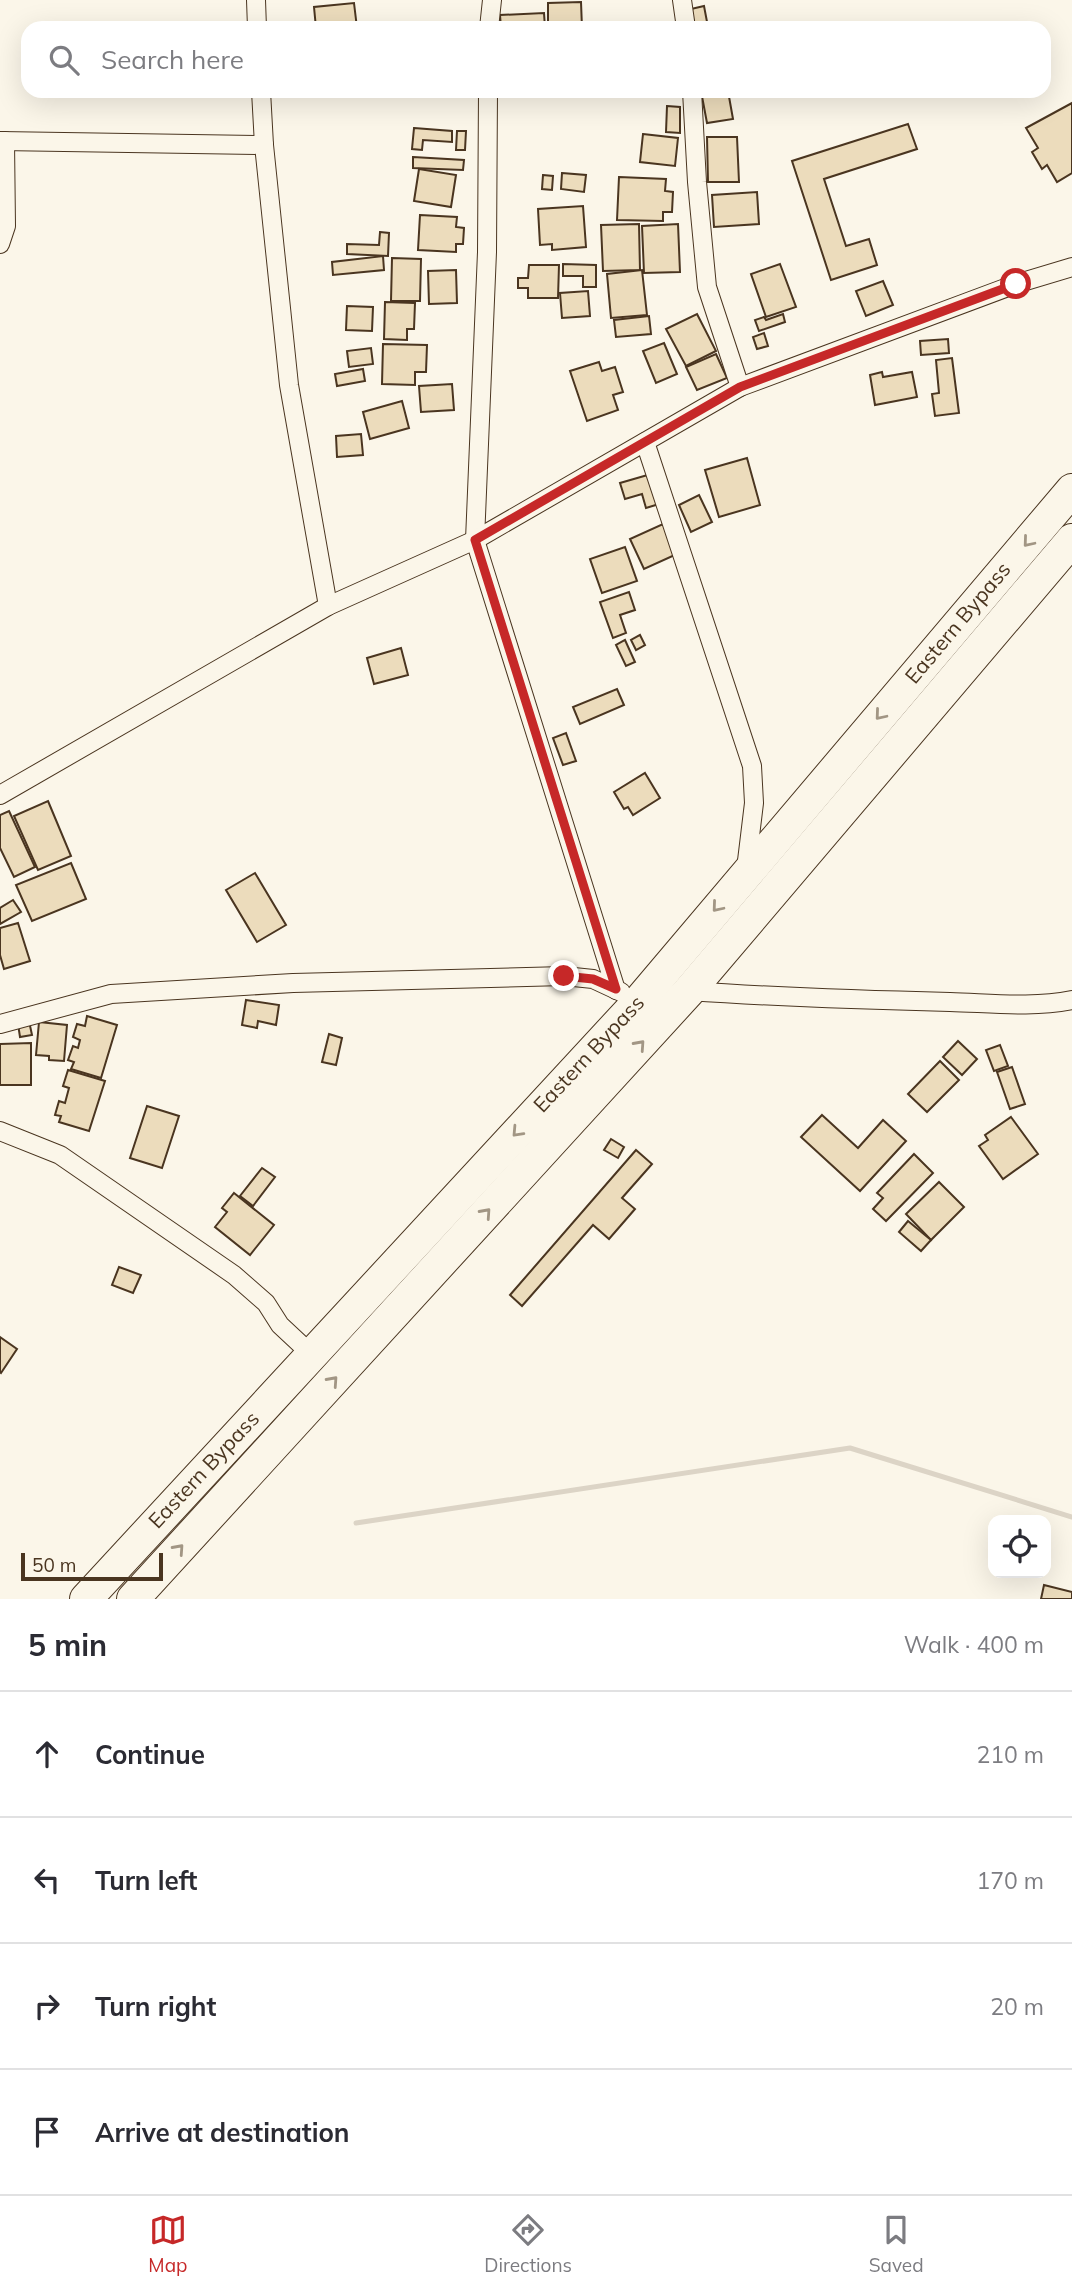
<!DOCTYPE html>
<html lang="en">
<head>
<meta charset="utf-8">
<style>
	:root { --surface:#fff; --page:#f2f2f3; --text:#2b2b33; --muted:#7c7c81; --line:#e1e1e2; --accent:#c62828 }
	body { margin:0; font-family:Mulish,sans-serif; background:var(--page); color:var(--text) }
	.controls { position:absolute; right:21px; bottom:21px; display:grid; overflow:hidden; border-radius:14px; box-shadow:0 7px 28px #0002 }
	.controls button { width:63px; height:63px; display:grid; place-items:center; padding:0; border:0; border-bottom:2px solid var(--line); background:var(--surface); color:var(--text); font:35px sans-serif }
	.scale { position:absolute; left:21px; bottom:18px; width:142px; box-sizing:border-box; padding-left:7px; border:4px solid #4a3520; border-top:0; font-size:19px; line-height:24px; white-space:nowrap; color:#4a3520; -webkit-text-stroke:5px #fbf6e9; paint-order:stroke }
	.stop { position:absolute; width:21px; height:21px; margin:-16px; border:5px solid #c62828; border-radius:50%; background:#fff }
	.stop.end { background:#c62828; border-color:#fff; box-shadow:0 2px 7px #0008 }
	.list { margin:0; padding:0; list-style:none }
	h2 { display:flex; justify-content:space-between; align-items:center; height:91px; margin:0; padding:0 28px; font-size:30px }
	h2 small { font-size:23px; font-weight:400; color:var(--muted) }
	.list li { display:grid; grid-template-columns:46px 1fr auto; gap:21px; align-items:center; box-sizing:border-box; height:126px; padding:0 28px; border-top:2px solid var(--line) }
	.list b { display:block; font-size:26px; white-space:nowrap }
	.list em { font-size:23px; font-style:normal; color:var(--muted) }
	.icon { flex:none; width:38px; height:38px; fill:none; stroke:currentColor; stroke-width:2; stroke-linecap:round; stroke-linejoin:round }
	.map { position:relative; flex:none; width:1072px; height:1599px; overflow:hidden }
	.search { position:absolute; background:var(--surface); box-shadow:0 7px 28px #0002; left:21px; right:21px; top:21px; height:77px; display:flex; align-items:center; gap:18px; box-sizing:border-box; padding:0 24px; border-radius:21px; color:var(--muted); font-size:26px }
	.sheet { height:595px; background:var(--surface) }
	nav { display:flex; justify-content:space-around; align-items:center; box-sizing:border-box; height:98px; border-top:2px solid var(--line); background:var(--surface); font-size:19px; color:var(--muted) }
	nav a { display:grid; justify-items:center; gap:4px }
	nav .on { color:var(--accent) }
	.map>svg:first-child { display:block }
</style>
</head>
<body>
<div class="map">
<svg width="1072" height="1599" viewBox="0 0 1072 1599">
	<rect width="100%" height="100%" fill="#fbf6e9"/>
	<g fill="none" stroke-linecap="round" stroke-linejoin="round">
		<polyline stroke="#dcd4c6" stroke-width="5" points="356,1523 850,1448 1072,1517"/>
	</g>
	<g fill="#ecdcbc" stroke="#4a3520" stroke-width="2">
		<polygon points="581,2 582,28 548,28 548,3"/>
		<polygon points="354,3 357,28 316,28 314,7"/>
		<polygon points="704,6 708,27 695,28 691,9"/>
		<polygon points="544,13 545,28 501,28 500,15"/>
		<polygon points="701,91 728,91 733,119 707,123"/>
		<polygon points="1072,103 1072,173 1057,182 1047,165 1042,169 1032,152 1038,148 1026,128"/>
		<polygon points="667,106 680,107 680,133 666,132"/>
		<polygon points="908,124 917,149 824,179 846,246 869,239 877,265 831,280 792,161"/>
		<polygon points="414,128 452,131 452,142 423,140 422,150 412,149"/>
		<polygon points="457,131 466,131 465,150 456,150"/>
		<polygon points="643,134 678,138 675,166 640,162"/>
		<polygon points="707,137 737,137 739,182 708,182"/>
		<polygon points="413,157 464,160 463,170 413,168"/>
		<polygon points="419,169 456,175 451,207 414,201"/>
		<polygon points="562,173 586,175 584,192 561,189"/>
		<polygon points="543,175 553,176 552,190 542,189"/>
		<polygon points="619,177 666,179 665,191 673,192 672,212 663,212 663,221 617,220"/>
		<polygon points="757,192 759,224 714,227 712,195"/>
		<polygon points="583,206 586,247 552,250 552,244 540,245 538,209"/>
		<polygon points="420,215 457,217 456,227 464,228 463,244 456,244 456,252 418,250"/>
		<polygon points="639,224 640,270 603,271 601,225"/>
		<polygon points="678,224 680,272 644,273 642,226"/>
		<polygon points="380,232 389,233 388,256 347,254 347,244 379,245"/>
		<polygon points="383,256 384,270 333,275 332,262"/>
		<polygon points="392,258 421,259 420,301 391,301"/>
		<polygon points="563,264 596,265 596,287 583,287 583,276 563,276"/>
		<polygon points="780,264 796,307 766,317 751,274"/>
		<polygon points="529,265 559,265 558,298 528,298 528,288 518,288 518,278 528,278"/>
		<polygon points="456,270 457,303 429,304 428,271"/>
		<polygon points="642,270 647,315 611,318 607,274"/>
		<polygon points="883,281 893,305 866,316 856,291"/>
		<polygon points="588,291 590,316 562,318 560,293"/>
		<polygon points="385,302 415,303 414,329 407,329 407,340 384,339"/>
		<polygon points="347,306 373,307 372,331 346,330"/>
		<polygon points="697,314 716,351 686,366 666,329"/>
		<polygon points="783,314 785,322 759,331 755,320 764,317 766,320"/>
		<polygon points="649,316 651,334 616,337 614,320"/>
		<polygon points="764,333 768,346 757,349 753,337"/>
		<polygon points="948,339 949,353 921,355 920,341"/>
		<polygon points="664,343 677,374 656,383 643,351"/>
		<polygon points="383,344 427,345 426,372 415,372 415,385 382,384"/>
		<polygon points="371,348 373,364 349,367 347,351"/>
		<polygon points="716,354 727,378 697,390 686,367"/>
		<polygon points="952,358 959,413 935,416 932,394 939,393 936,360"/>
		<polygon points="599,362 602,371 615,367 623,392 613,395 618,410 587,421 570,371"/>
		<polygon points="363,369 365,381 337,386 335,374"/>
		<polygon points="882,372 883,377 912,372 917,397 875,405 870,375"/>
		<polygon points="452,384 454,410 421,412 419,386"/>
		<polygon points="402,401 409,428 370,439 363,412"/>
		<polygon points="361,434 363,455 337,457 336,436"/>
		<polygon points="747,458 760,505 719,517 705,470"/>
		<polygon points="651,474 659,504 646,508 642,494 625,499 620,483"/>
		<polygon points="699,495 712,522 691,532 679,505"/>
		<polygon points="663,524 677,554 644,569 630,539"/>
		<polygon points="625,547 637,581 602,593 590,559"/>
		<polygon points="629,592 635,610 620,615 626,633 613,638 600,602"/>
		<polygon points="640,635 645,645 636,650 631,640"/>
		<polygon points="625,640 635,662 626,666 616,645"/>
		<polygon points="401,648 408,675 374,684 367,658"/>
		<polygon points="617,689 624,705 580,724 573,707"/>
		<polygon points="566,733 576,761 563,765 553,738"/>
		<polygon points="645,773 660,798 633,815 628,807 624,809 614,792"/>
		<polygon points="48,801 71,856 38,870 14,816"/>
		<polygon points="9,811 35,867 14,877 0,848 0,815"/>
		<polygon points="71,863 86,899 32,921 16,885"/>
		<polygon points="255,873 286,925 257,942 226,890"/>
		<polygon points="13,900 21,912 0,924 0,908"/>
		<polygon points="18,923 30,961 4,969 0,955 0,928"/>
		<polygon points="246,1000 279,1005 276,1025 258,1021 257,1028 242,1025"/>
		<polygon points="87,1016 117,1025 101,1078 71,1069 74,1062 68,1060 73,1046 78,1048 80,1040 73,1037 77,1024 85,1026"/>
		<polygon points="29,1021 32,1035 20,1037 18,1024"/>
		<polygon points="39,1022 67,1025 64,1061 49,1060 49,1056 36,1055"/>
		<polygon points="329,1034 342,1038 336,1065 322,1062"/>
		<polygon points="958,1041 977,1059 962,1075 943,1057"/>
		<polygon points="31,1043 31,1085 0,1085 0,1044"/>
		<polygon points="1000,1045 1008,1066 994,1071 986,1050"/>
		<polygon points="940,1061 959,1080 927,1112 908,1094"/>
		<polygon points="1012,1067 1025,1104 1010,1109 997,1072"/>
		<polygon points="68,1070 105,1081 89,1131 59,1122 61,1116 55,1115 59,1101 65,1103 69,1088 63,1086"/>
		<polygon points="147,1106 179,1116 162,1168 130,1158"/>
		<polygon points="822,1115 858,1148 883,1120 906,1141 860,1191 801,1137"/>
		<polygon points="1011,1117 1038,1154 1003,1179 979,1146 988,1140 985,1135"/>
		<polygon points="611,1139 624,1147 618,1158 604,1150"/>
		<polygon points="636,1150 652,1164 622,1198 635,1209 609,1239 593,1225 522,1306 510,1295"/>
		<polygon points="914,1154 933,1173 886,1221 873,1209 883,1198 877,1193"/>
		<polygon points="262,1168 275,1177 253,1206 240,1196"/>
		<polygon points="939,1182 964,1207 931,1240 906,1214"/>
		<polygon points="234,1193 274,1225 250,1255 215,1227 227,1212 222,1208"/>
		<polygon points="908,1221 931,1240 921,1251 899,1232"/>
		<polygon points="119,1267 141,1275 133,1293 112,1285"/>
		<polygon points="0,1337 17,1349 1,1373 0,1372"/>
		<polygon points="1044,1585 1072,1592 1072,1599 1041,1599"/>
	</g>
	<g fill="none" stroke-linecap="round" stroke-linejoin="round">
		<defs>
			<g id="street">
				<polyline points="256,0 257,28"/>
				<polyline points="682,0 686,28"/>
				<polyline points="489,28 492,0"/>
				<polyline points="261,91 264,145 289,385 328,606"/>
				<polyline points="488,91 487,252 475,540 616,990"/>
				<polyline points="692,91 697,182 707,287 740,387"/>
				<polyline points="0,141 264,145"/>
				<polyline points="0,244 6,226 5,141"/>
				<polyline points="645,442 752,766 754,803 746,869"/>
				<polyline points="0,795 328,606 475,540 740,387 1016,284 1072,267"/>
				<path d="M689,991c87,6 173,9 261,11 40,1 83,6 122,-2"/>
				<polyline points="0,1024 111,994 293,983 564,976 593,979 621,992"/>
				<polyline points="0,1131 60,1155 234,1275 266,1303 280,1325 311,1354"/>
			</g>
			<g id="highway">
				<polyline points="86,1599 640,1000 1072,490"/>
				<polyline points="133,1599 689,991 1072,540"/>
			</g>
		</defs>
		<use href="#street" stroke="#4a3520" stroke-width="20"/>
		<use href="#highway" stroke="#4a3520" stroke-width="34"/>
		<use href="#street" stroke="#fbf6e9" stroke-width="18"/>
		<use href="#highway" stroke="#fbf6e9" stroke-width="32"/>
	</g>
	<defs><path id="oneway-chevron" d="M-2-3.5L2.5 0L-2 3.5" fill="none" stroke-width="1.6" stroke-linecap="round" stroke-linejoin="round" transform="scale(1.75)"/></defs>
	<g stroke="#a29684">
		<use href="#oneway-chevron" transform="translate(1028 542) rotate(130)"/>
		<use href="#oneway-chevron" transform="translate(880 715) rotate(130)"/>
		<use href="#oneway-chevron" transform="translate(717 907) rotate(130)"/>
		<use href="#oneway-chevron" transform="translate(640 1045) rotate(-48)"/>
		<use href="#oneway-chevron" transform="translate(517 1132) rotate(133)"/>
		<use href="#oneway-chevron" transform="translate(486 1213) rotate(-48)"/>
		<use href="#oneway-chevron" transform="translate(333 1381) rotate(-48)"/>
		<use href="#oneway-chevron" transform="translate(179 1549) rotate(-48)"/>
	</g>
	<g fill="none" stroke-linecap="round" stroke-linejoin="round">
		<polyline stroke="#c62828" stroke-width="9" points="564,976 593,979 616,989 475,540 740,387 1016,284"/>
	</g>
	<g text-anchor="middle" stroke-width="5" stroke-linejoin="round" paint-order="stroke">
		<g font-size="21" fill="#4a3520" stroke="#fbf6e9">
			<text transform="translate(958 623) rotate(-50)" y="7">Eastern Bypass</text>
			<text transform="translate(589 1054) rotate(-47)" y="7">Eastern Bypass</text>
			<text transform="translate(204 1470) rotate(-47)" y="7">Eastern Bypass</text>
		</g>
	</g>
</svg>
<div class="controls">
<button><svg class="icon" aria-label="locate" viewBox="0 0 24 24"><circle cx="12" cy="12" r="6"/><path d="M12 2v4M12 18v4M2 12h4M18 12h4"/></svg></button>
</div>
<div class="scale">50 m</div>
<div class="stop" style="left:1016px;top:284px"></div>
<div class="stop end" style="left:564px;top:976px"></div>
<div class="search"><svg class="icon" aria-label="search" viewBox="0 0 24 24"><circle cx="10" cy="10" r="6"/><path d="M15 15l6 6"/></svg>Search here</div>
</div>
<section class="sheet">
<h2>5 min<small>Walk · 400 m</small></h2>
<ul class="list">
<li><svg class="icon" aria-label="ahead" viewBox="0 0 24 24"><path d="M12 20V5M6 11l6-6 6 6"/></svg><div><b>Continue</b></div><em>210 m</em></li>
<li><svg class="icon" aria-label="left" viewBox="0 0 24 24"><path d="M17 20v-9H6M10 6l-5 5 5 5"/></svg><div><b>Turn left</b></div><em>170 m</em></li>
<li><svg class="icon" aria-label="right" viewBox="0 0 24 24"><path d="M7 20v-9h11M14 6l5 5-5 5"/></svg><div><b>Turn right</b></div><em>20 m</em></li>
<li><svg class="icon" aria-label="arrive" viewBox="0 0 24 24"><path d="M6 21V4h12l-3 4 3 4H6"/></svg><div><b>Arrive at destination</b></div></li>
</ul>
</section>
<nav>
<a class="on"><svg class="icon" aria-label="map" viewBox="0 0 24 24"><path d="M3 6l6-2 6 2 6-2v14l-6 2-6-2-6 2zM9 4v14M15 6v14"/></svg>Map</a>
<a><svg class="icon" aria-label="directions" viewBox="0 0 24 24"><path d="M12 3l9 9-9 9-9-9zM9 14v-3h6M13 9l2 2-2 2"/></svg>Directions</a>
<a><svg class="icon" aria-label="saved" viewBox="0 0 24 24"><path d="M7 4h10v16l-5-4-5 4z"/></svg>Saved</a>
</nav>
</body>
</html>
